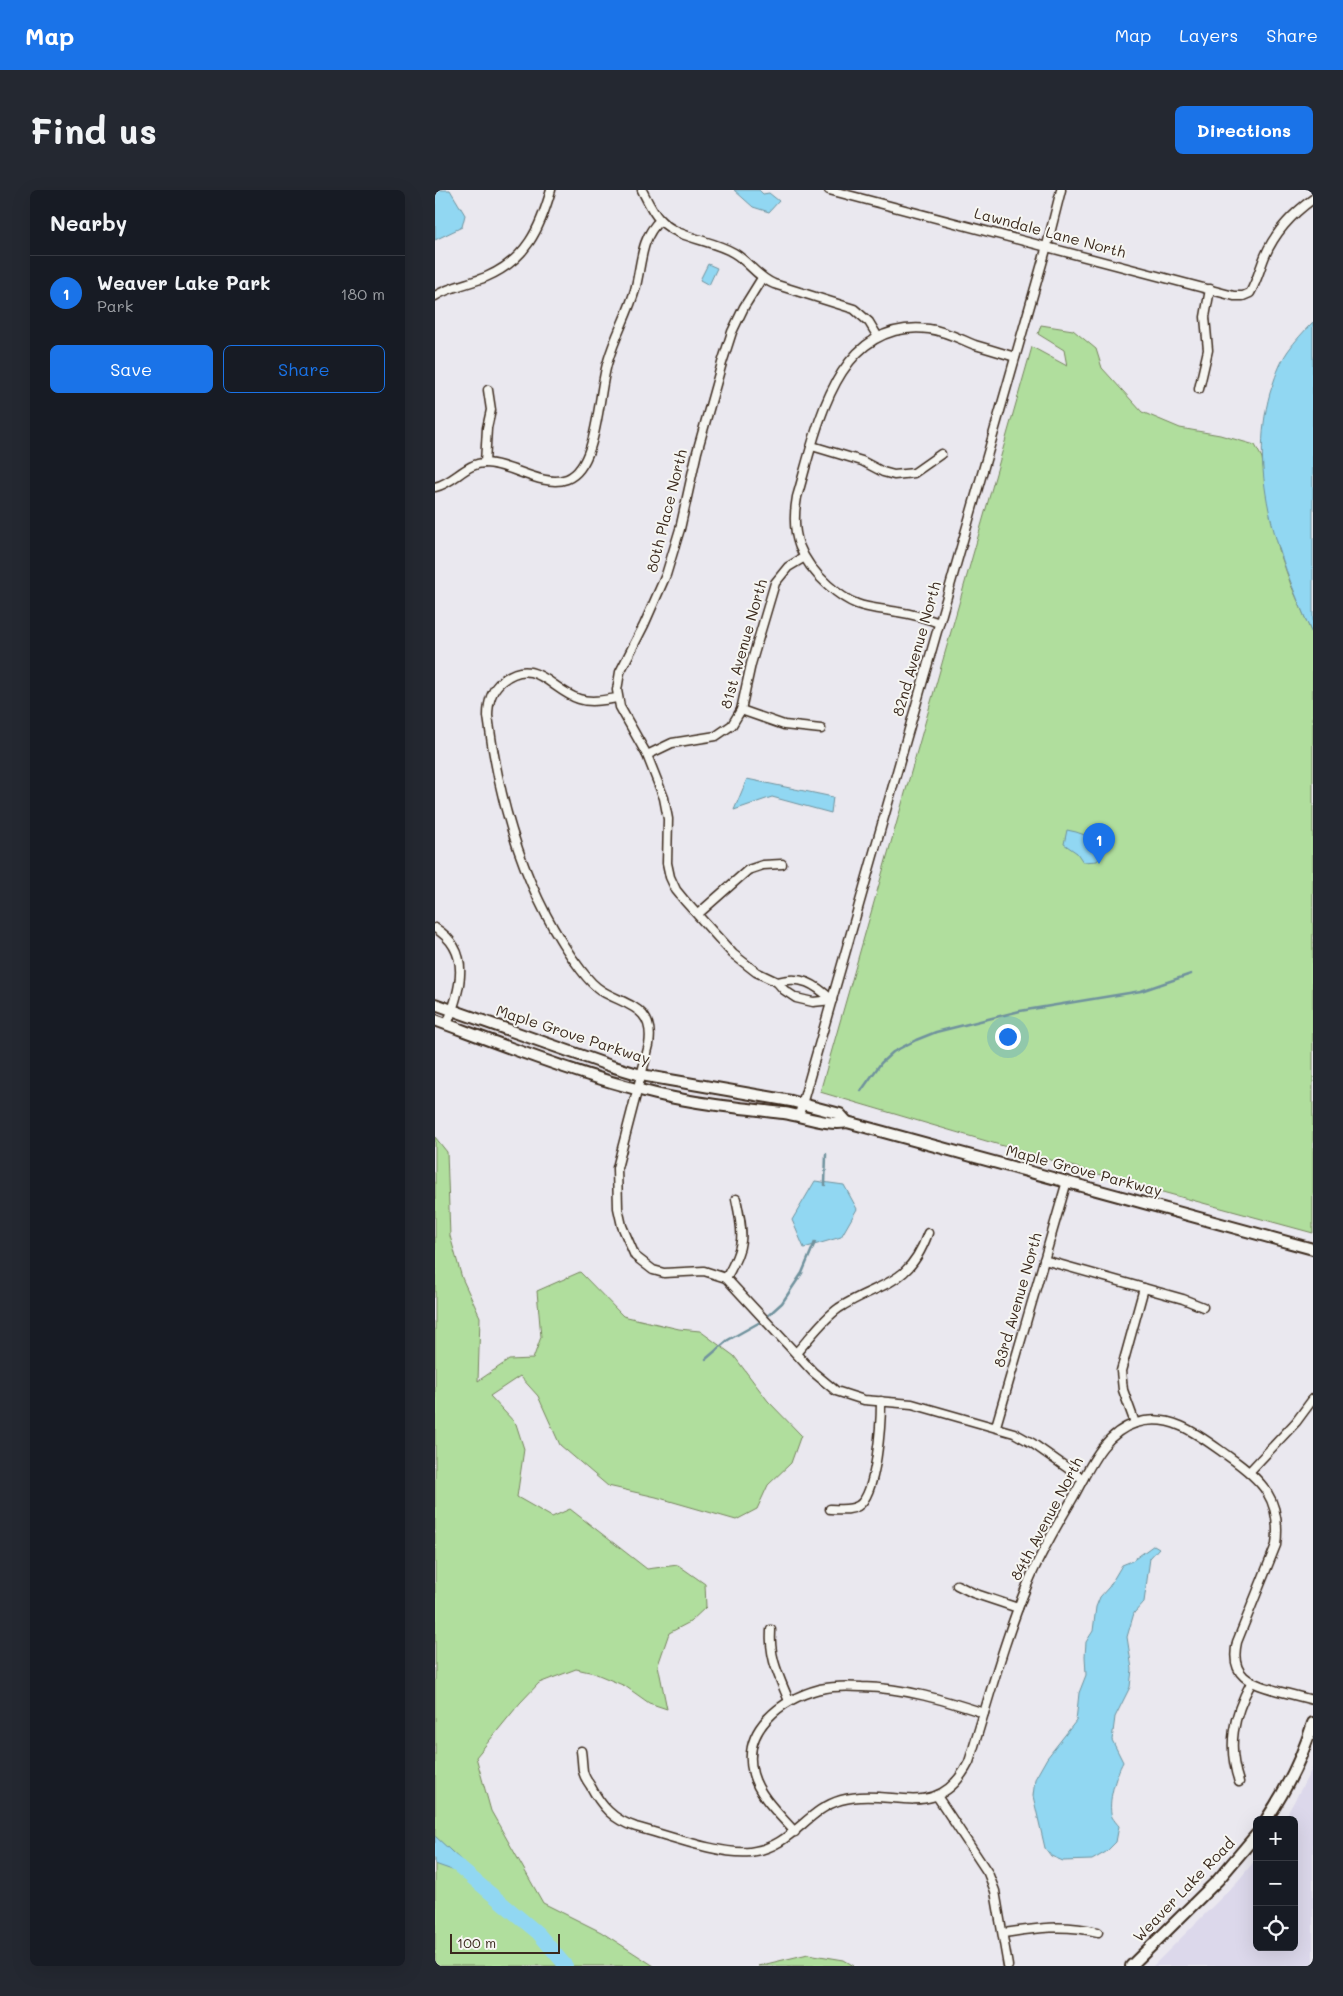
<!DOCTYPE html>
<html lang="en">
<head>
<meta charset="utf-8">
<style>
	:root { --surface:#171b24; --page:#242831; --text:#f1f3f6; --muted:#9ea1a6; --line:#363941; --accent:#1a73e8 }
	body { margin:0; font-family:Mali,sans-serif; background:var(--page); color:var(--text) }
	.controls { position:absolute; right:15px; bottom:15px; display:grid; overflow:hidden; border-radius:8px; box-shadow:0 5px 20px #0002 }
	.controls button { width:45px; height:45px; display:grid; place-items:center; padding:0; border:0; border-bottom:1px solid var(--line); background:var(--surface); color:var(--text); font:25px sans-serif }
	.scale { position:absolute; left:15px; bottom:12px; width:110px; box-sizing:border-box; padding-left:5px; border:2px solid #3b2a1e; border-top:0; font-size:14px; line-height:18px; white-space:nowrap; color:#3b2a1e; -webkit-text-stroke:4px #f6f6f2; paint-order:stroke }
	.you { position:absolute; left:572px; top:846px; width:18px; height:18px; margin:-12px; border:4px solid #fff; border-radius:50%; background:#1a73e8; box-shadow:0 0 0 8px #1a73e833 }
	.badge { display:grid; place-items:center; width:32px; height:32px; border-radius:50%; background:var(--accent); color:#fff; font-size:16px; font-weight:700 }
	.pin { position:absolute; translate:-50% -41px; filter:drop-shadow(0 1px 2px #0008) }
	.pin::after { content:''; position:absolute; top:26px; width:18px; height:15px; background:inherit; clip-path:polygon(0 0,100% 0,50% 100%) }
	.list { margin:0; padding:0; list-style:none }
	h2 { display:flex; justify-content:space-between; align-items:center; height:65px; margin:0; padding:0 20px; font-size:21px }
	h2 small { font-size:16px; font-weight:400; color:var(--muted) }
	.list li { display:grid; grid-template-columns:32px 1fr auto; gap:15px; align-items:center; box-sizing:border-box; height:75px; padding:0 20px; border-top:1px solid var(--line) }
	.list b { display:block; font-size:19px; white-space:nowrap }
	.list p { margin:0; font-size:16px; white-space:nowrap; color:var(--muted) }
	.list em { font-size:16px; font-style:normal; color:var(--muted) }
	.actions { display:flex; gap:10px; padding:15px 20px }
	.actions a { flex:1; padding:11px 0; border:1px solid var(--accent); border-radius:8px; text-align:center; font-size:18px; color:var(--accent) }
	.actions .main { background:var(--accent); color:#fff }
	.icon { flex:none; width:28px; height:28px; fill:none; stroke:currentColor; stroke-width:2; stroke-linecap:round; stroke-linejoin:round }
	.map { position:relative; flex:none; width:878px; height:1776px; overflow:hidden; border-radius:8px }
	header { display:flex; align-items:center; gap:30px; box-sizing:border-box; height:70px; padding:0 25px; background:var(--accent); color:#fff }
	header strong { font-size:24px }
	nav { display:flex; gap:28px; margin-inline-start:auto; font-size:18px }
	.intro { display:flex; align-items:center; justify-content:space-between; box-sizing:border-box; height:120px; padding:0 30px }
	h1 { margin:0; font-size:35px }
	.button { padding:12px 22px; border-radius:8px; background:var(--accent); color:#fff; font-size:18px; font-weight:700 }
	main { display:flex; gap:30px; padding:0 30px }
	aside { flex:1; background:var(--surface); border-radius:8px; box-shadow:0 5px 20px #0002 }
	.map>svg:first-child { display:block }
</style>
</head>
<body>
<header>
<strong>Map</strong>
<nav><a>Map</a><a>Layers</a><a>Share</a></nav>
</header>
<div class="intro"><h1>Find us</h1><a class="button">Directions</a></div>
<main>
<aside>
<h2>Nearby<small></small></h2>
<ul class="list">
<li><span class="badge">1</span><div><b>Weaver Lake Park</b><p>Park</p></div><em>180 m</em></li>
</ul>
<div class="actions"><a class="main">Save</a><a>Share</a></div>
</aside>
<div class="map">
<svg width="878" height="1776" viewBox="0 0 878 1776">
	<rect width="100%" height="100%" fill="#eae8ef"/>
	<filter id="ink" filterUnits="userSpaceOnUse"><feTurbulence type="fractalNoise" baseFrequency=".02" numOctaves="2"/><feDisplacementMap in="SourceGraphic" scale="10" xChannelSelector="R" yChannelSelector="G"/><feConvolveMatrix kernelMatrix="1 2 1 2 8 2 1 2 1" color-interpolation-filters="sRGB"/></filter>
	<g filter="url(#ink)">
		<polygon fill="#dcd8eb" points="878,1577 878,1776 718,1776 802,1692 822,1668 822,1757 859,1757 859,1630 849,1630"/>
		<g fill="#b0de9d" stroke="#76845e">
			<polygon points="606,135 638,140 661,159 667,178 707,222 745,238 785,245 820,255 827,268 834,318 845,363 856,395 878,446 878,1043 687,991 385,902 597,157 632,176 629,160 603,144"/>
			<polygon points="0,947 12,962 15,1046 27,1088 45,1127 43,1191 74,1170 98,1169 106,1147 102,1101 145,1082 188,1126 244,1139 265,1141 299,1166 333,1211 366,1245 356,1273 333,1295 322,1319 301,1330 221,1307 173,1296 125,1255 103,1206 85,1186 55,1206 81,1234 89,1259 82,1307 117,1327 135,1319 212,1379 243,1375 270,1394 271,1417 255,1432 234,1443 223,1475 232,1519 214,1513 190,1496 159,1483 141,1479 104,1493 85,1513 41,1567 56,1621 108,1713 166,1742 219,1776 0,1776"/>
			<polygon points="373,1764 409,1770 419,1776 323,1776"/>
		</g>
		<g fill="#91d7f2" stroke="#6f929d">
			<polygon points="0,0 15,0 30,25 27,37 0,50"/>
			<polygon points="299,0 324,0 328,4 334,3 344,11 334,22 318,17"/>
			<polygon points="273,74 282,78 274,95 265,90"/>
			<path d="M878,132v314c-33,-75 -66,-161 -43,-243 5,-15 9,-29 18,-42 7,-10 16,-20 25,-29z"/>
			<polygon points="312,589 398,607 396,623 337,607 299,620"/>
			<polygon points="632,640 641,642 667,651 666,666 662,671 648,672 642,663 629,654"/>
			<polygon points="380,991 409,995 422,1019 406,1047 369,1058 357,1030"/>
			<path d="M719,1355l5,3 -9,10 -6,44 -10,11 -7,24 5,32 -2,18 -15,30 -3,23 11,22c-7,13 -16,40 -11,55 2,3 5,7 7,9l-3,16 -10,10 -14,8 -29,1 -12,-5 -6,-8 -12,-52 2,-17 12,-21 29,-37 3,-28 7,-18 -1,-19 1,-14 7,-11 3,-24 4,-10 9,-10 13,-22 10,-4z"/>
			<polygon points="0,1646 30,1674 23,1682 0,1674"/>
		</g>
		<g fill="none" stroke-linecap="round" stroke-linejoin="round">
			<g stroke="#6f929d" stroke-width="2.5">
				<polyline points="426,901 446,873 458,862 481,850 501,842 585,821 706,801 756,784"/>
				<polyline points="390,995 391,964"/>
				<polyline points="271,1169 293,1150 327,1131 347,1113 367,1083 380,1052"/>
			</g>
			<polyline stroke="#91d7f2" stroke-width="14" points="0,1660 23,1676 103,1743 131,1776"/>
			<defs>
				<g id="minor">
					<path d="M207,0c5,10 10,22 18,30 20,20 51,19 74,33 15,9 23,24 40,31l80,25 15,13 9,15"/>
					<path d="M394,0l405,106h9l7,-3c7,-12 10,-25 15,-37 10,-24 27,-42 48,-57"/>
					<polyline points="327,88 309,117 297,142 287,173 262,262 245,339 231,385 209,435 185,482 182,500 185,517 212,565 229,608 233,629 232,673 235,687 241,700 250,711 298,764 321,782 342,792 349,800 361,808 378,812 397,810"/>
					<path d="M0,106c16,-10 34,-12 51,-19 40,-17 54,-48 65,-87"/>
					<polyline points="764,199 773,160 770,127 775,99"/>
					<polyline points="377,256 427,271 448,282 459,285 479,283 506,264"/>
					<polyline points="50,273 52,238 56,220 53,200"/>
					<path d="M0,297c19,-4 31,-24 50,-24 25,0 57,25 82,16 32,-12 31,-89 41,-118 7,-25 20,-47 27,-71 7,-26 5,-51 25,-70"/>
					<path d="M504,433c-13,-5 -27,-9 -41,-11 -13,-3 -28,-3 -41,-8 -11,-4 -20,-11 -29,-19 -28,-25 -38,-50 -31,-88 20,-67 38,-179 132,-168 16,2 31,10 46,16 14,4 27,8 40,12"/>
					<path d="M182,508c-12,2 -26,5 -38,1 -28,-9 -44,-44 -77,-18 -11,9 -14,21 -14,35 11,88 38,182 93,254 6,8 13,16 21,21 25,15 53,16 47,54l-32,123 1,40 4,18 13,30 18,14 11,3 40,-2 22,7 87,94 23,19 28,9 48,4 102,29 18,10 51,36"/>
					<polyline points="306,520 349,535 386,539"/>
					<polyline points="212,565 237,553 281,546 297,535 306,520 316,474 340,393 353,377 368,368"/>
					<polyline points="263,724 313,680 328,675 347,674"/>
					<path d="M0,738c39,24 24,63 12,97"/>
					<path d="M342,792c24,-7 38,2 55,18"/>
					<polyline points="364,925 610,63 626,0"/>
					<polyline points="609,1070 748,1109 768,1117"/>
					<path d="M291,1088c19,-32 18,-43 10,-79"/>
					<path d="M361,1163c14,-15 26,-33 43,-45 42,-27 69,-20 89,-75"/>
					<polyline points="700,1233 688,1200 686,1181 709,1098"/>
					<polyline points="561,1236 632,991"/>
					<polyline points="815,1281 861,1232 878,1209"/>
					<path d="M395,1319c9,0 20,2 28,-3 19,-11 23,-84 23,-105"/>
					<polyline points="522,1395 538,1403 583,1418"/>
					<path d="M336,1440c-2,28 8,46 18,71"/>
					<path d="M146,1561c1,6 1,13 2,20 1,5 4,10 7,14 11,21 23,35 46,42 31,8 84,28 114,25 42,-5 56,-42 91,-52 51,-14 96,25 128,-38 19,-60 35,-122 59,-179 12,-30 30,-59 46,-87 15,-27 29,-63 62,-73 36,-11 64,13 92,33 34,24 54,43 48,89l-39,97c-8,35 13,41 41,49 12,3 23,6 35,9"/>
					<path d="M804,1592c-12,-36 -6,-66 12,-99"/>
					<polyline points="502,1606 553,1683 560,1701 573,1776"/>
					<path d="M360,1642c-15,-17 -36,-36 -42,-58 -12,-45 29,-75 67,-85 14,-3 28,-3 42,-2 43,1 82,13 122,26"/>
					<path d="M569,1743c33,-5 60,-9 94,-1"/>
				</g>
				<g id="secondary">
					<polyline points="0,814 176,876 206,885 356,911 405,924 412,932"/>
					<path d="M0,830c73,27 146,56 221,74 42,10 85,14 128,19 19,3 45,13 63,9l466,127"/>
					<path d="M831,1630c20,-30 36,-62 47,-97"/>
					<polyline points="696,1776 783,1690 822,1644"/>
				</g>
			</defs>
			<use href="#minor" stroke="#3b2a1e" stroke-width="11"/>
			<use href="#secondary" stroke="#3b2a1e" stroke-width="14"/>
			<use href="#minor" stroke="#f6f6f2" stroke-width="8"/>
			<use href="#secondary" stroke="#f6f6f2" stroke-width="10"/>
		</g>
	</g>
	<g text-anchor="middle" stroke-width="4" stroke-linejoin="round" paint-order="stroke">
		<g font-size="15" fill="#3b2a1e" stroke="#f6f6f2">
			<text transform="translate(615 43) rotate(15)" y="5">Lawndale Lane North</text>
			<text transform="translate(232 321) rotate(-76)" y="5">80th Place North</text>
			<text transform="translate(309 454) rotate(-74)" y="5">81st Avenue North</text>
			<text transform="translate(482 459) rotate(-74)" y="5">82nd Avenue North</text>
			<text transform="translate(138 845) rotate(18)" y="5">Maple Grove Parkway</text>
			<text transform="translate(649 981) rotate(15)" y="5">Maple Grove Parkway</text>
			<text transform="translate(583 1110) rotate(-74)" y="5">83rd Avenue North</text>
			<text transform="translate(612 1329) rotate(-62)" y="5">84th Avenue North</text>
			<text transform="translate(749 1700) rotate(-46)" y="5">Weaver Lake Road</text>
		</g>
	</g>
</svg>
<div class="controls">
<button>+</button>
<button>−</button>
<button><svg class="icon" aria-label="locate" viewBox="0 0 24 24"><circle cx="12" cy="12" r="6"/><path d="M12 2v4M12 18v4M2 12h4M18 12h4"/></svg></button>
</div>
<div class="scale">100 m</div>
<div class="you"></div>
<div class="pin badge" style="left:664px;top:674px">1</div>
</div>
</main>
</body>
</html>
